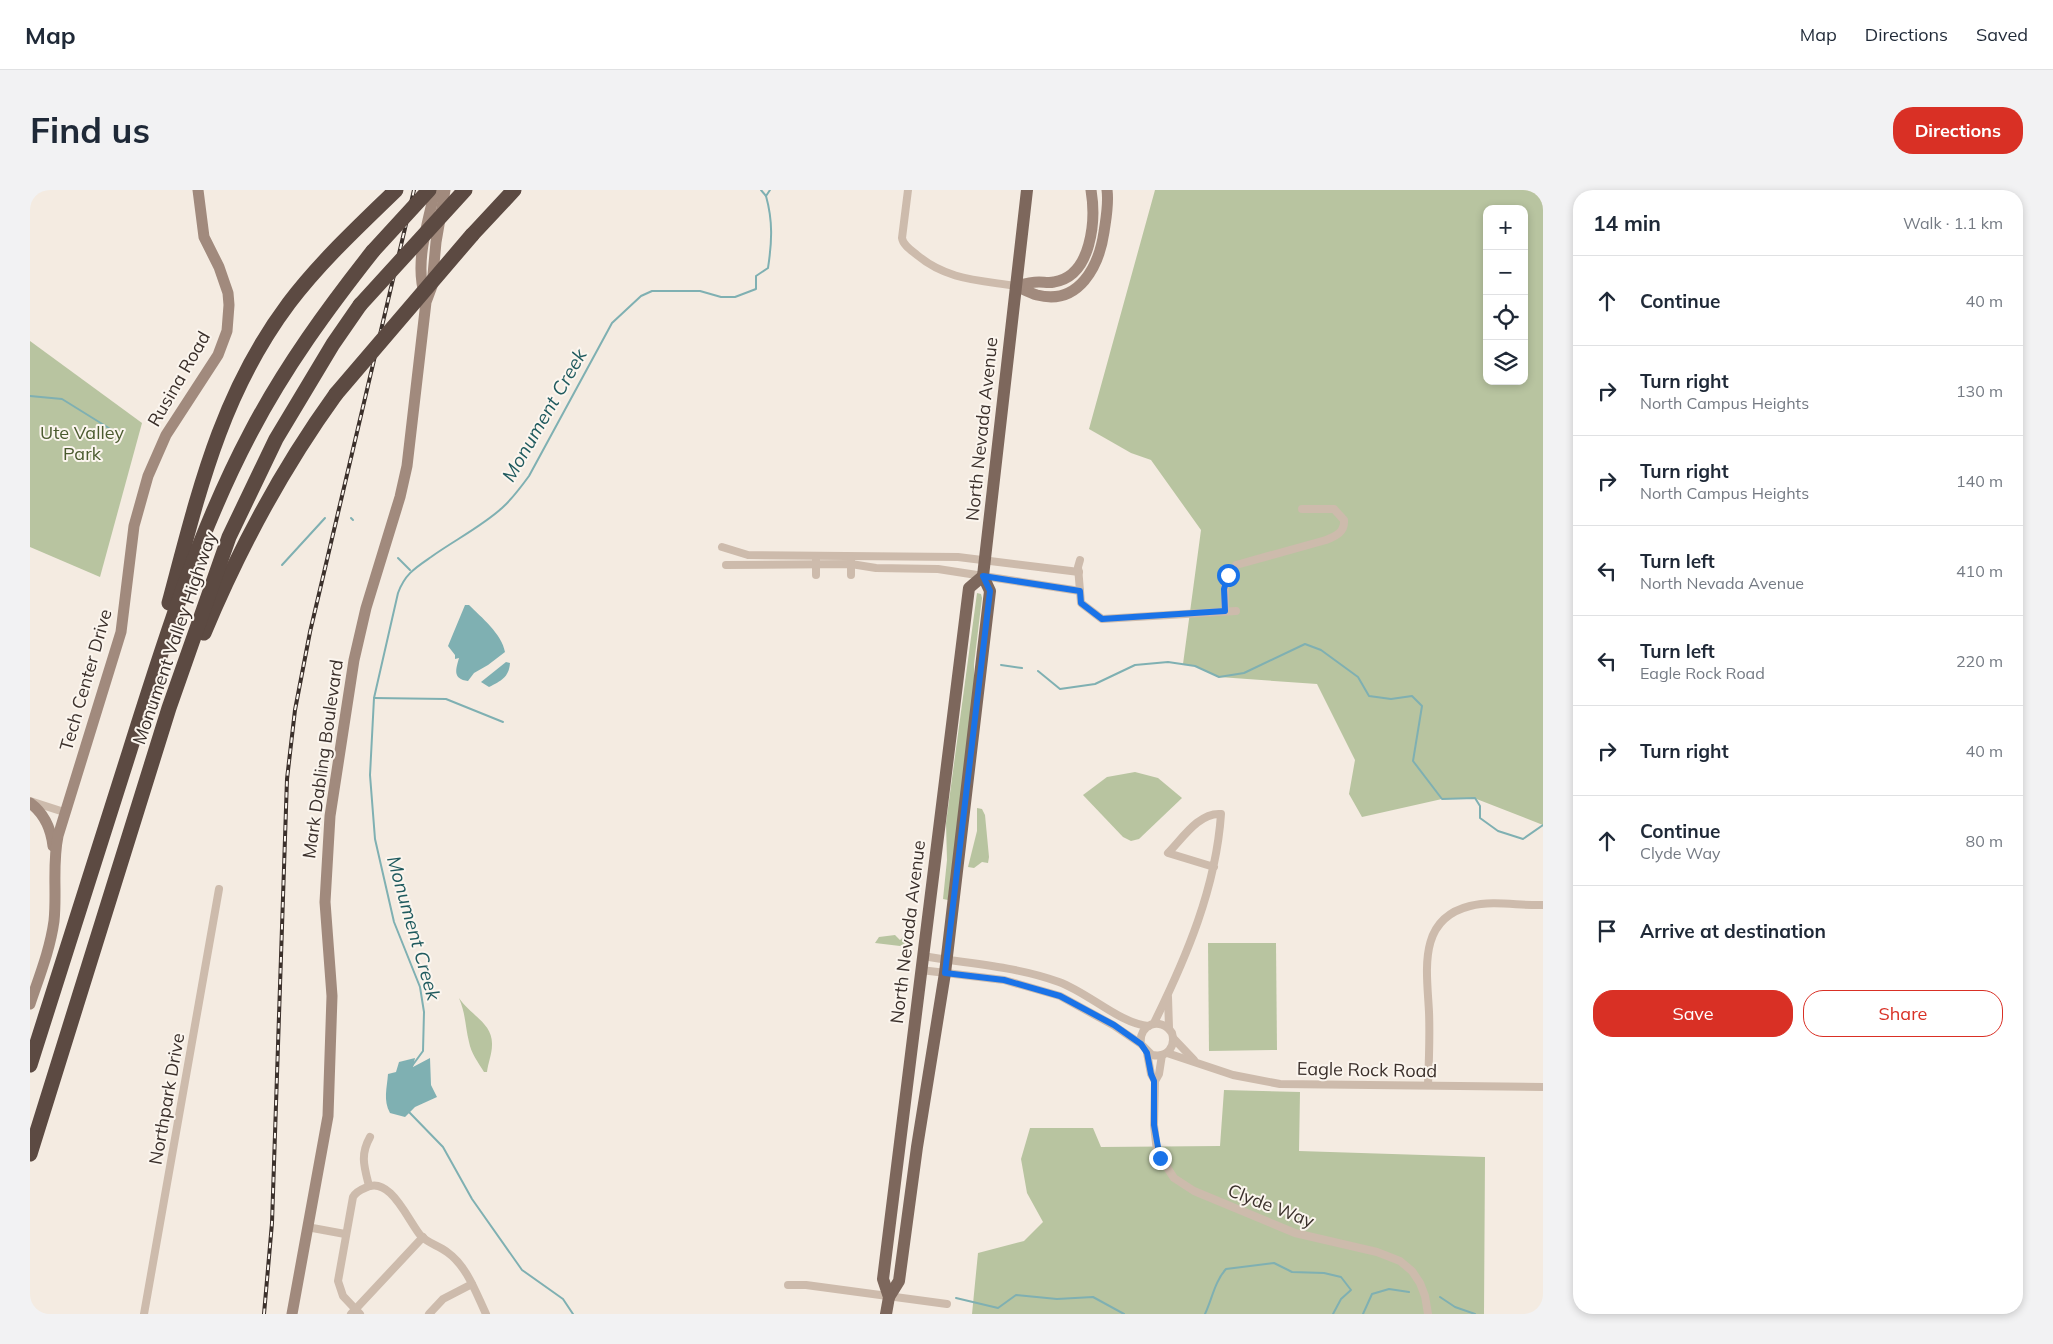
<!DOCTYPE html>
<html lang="en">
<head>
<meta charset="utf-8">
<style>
	:root { --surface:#fff; --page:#f2f2f3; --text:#1f2937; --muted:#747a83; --line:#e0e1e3; --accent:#d93025 }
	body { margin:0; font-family:Mulish,sans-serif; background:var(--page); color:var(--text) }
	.controls { position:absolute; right:15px; top:15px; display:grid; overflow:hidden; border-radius:10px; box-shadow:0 2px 8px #0003 }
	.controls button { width:45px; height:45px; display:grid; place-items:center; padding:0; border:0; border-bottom:1px solid var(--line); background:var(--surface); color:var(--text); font:25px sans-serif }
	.stop { position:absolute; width:15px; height:15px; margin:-11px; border:4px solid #1a73e8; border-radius:50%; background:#fff }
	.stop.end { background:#1a73e8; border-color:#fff; box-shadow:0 1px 5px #0008 }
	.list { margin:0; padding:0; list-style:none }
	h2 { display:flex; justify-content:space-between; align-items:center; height:65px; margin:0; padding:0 20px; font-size:21px }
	h2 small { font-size:16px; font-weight:400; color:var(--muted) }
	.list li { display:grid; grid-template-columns:32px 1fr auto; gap:15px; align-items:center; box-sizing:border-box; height:90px; padding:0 20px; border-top:1px solid var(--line) }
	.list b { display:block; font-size:19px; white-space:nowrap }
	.list p { margin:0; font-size:16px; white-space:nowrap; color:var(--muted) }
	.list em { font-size:16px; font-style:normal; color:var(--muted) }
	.actions { display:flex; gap:10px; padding:15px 20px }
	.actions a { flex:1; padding:11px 0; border:1px solid var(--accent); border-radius:20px; text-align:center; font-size:18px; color:var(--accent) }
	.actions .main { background:var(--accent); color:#fff }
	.icon { flex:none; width:28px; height:28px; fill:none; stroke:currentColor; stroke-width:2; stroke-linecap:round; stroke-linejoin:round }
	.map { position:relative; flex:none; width:1513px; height:1124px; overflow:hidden; border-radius:20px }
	header { display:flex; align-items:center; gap:30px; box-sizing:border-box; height:70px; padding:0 25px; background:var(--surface); border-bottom:1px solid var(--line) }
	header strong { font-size:24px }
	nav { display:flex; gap:28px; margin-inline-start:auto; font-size:18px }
	.intro { display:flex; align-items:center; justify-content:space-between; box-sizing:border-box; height:120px; padding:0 30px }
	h1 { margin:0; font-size:35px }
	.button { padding:12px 22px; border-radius:20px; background:var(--accent); color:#fff; font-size:18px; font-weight:700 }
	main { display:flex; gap:30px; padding:0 30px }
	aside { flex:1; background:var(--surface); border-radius:20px; box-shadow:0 2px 8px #0003 }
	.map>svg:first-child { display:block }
</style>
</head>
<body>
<header>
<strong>Map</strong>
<nav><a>Map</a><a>Directions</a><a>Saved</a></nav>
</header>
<div class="intro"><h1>Find us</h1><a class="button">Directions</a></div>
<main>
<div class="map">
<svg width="1513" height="1124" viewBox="0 0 1513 1124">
	<rect width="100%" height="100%" fill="#f4ebe1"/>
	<g fill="#b8c4a0" fill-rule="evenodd">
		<path d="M1125,0h388v635l-69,-27 -32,1 -80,18 -13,-23 6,-34 -38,-76 -98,-7 -24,-11 -12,-2 18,-134 -50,-70 -20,-7 -42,-24zM1457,19h37v172h-37z"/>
		<polygon points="0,151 112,233 70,387 0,357"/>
		<polygon points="947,403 951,404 952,408 944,474 944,502 918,710 913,709 917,670 916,633"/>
		<polygon points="1105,582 1128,588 1152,608 1109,649 1101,651 1093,647 1053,605 1077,587"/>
		<polygon points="947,618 952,619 955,625 959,667 958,673 952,672 944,678 938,677 947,641"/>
		<polygon points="865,745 870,750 876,745 878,746 877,752 870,756 845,753 849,747"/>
		<polygon points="1178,753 1246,753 1247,860 1179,861"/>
		<path d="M429,808c11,17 34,25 33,47 0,9 -4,18 -5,27h-3c-6,-10 -13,-19 -15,-30 -4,-16 -3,-27 -10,-44z"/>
		<polygon points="1194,900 1270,902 1269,961 1455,967 1454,1124 942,1124 948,1063 994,1051 1013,1032 997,1003 991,969 1000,938 1063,938 1071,957 1190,956"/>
	</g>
	<g fill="#7fb0b2">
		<path d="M435,415h4c12,12 33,29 36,47l-17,13 -14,8 -6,8c-16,-2 -12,-12 -9,-23l-4,1v-4l-7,-9z"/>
		<path d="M476,472l4,1c-1,14 -9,18 -21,24l-8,-5z"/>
		<path d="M385,868l-2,9 17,-9 1,27 6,12 -22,10 -10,10 -15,-4c-7,-13 -3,-25 -2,-39l8,-2 3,-10z"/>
	</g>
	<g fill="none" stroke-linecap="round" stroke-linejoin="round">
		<g stroke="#7fb0b2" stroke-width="2">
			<polyline points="731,0 736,6"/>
			<polyline points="0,206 32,209 90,245"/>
			<polyline points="321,328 323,330"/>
			<polyline points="368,368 380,380"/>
			<polyline points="252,375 295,328"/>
			<polyline points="971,475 992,478"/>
			<polyline points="1008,481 1030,499 1065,494 1105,475 1138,472 1165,476 1189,487 1214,483 1275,454 1291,460 1328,487 1339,506 1361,509 1382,506 1392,516 1383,571 1412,609 1445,608 1450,616 1450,628 1468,641 1493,649 1513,635"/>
			<polyline points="344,508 416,509 473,532"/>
			<path d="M382,876l11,-15 1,-39 -4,-25 -26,-65 -19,-83 -5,-64 4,-77 24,-105c7,-19 17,-25 33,-36 22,-16 50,-30 71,-49 10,-9 19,-21 27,-32l83,-153 29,-27 11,-5h48l21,6h14l21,-8v-13l12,-8c4,-26 5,-47 -2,-72l4,-6"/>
			<polyline points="379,922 413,957 442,1009 492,1080 533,1109 543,1124"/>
			<polyline points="1410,1107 1425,1117 1445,1124"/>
			<polyline points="926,1108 968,1118 986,1105 1027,1109 1063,1107 1094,1124"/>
			<path d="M1175,1124c7,-15 10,-33 21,-45l48,-6 18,9 32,1 17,4 10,13 -10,9 -8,15"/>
			<polyline points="1333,1124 1342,1104 1359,1099 1379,1102"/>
		</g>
		<g stroke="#cdbbac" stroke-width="8">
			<path d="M878,0l-6,48c1,7 9,12 15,17 30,25 61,25 99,31"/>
			<polyline points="692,357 718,365 928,367 1049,382"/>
			<polyline points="786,370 786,385"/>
			<polyline points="1050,370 1048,377 1051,413 1072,429 1206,421"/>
			<polyline points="696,375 821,374 846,378 908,379 1050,401"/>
			<polyline points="821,385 821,369"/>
			<path d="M1195,421v-30l11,-16 90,-25c10,-4 19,-8 18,-20l-10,-11h-32"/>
			<polyline points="0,611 34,622"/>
			<path d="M893,766c46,8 92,10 136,26 30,11 60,41 89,44"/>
			<path d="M891,780l83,10 56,16 53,29 28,19 11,11c15,3 24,-8 20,-22 -11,-17 -34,-9 -31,11"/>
			<polyline points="1138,807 1139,838"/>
			<path d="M1124,833c32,-65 62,-135 67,-209 -22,-2 -39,25 -53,39l46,14"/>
			<polyline points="1144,849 1164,870"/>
			<polyline points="1117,863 1121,884 1125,891 1124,935 1127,962 1144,988 1164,1001 1265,1043 1347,1062 1370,1071 1382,1081 1390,1093 1395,1106 1398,1124"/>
			<polyline points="1137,863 1203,885 1250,894 1513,897"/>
			<polyline points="1125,891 1129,884 1132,865"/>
			<path d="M1398,895c1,-24 2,-49 1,-73 -2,-41 -12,-93 41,-106 24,-6 49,0 73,-1"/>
			<path d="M339,996c-5,-20 -9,-31 1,-49"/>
			<polyline points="277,1037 315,1044"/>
			<polyline points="758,1095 776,1095 917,1114"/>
			<polyline points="114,1124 189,699"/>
			<polyline points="321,1124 393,1047"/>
			<path d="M330,1124l-17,-18 -5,-15 15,-84c3,-5 7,-7 12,-9 25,-14 43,33 56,48 7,7 18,10 26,16 20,14 29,41 39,62"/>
			<polyline points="399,1124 413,1109 442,1094"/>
		</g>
		<g stroke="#a18a7d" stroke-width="11">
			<path d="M986,96c7,3 14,7 21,9 42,11 62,-29 67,-63 2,-14 5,-28 3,-42"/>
			<path d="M986,96c7,-2 15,-4 23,-4 5,0 10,1 15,0 38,-6 42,-62 37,-92"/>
			<path d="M395,106c-11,-33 3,-73 10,-106"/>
			<path d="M0,613c15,11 21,26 23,43"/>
			<path d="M0,814c9,-27 20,-54 24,-83 3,-28 -2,-57 4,-85l63,-204 13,-106 14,-50 18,-41 52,-80 9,-24 2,-26 -1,-12 -9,-26 -15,-30 -6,-47"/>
			<polyline points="262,1124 298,926 302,806 295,712 300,626 324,470 336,418 370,307 377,276 396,112 402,96 406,52 415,0"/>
		</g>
		<g stroke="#7d675c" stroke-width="12">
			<polyline points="859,1107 869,1091 887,957 915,783 960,401 953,386 997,0"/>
			<polyline points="856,1124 859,1107 853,1089 939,398 953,386"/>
		</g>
		<g stroke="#5c4a42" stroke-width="15">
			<polyline points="442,45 484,0"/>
			<path d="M139,413c29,-108 51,-208 120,-300 31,-41 70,-77 107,-113"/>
			<path d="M174,443c36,-86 77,-163 132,-239"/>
			<path d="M0,875c33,-105 67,-210 100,-315 34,-108 68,-218 121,-318 34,-65 77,-124 122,-181"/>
			<polyline points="0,964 139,518 199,347 246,249 303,154 330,115"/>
		</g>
		<defs>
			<polyline id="rail" points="234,1124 242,1033 257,589 265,520 280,442 384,0"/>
		</defs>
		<use href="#rail" stroke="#3b302b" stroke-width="4"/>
		<use href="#rail" stroke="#fbf5ee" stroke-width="2" stroke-dasharray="5.5" stroke-linecap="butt"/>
		<g stroke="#5c4a42" stroke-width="15">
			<polyline points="343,61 399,0"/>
			<polyline points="330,115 435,0"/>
			<polyline points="306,204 442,45"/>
		</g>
	</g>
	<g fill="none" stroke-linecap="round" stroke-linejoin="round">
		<polyline stroke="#1a73e8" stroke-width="6" points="1130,968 1124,935 1124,891 1121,884 1117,863 1111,854 1084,835 1030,806 974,790 915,783 960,401 953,386 1050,401 1051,413 1072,429 1195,421 1194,399 1198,385"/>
	</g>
	<g text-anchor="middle" stroke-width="4" stroke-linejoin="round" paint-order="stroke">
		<g font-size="18" fill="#3b302b" stroke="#fbf5ee">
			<text transform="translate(149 189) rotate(-60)" y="6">Rusina Road</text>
			<text transform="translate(952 239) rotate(-84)" y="6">North Nevada Avenue</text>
			<text transform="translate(145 448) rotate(-71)" y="6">Monument Valley Highway</text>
			<text transform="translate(56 490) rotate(-74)" y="6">Tech Center Drive</text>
			<text transform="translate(293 569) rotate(-82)" y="6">Mark Dabling Boulevard</text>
			<text transform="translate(878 742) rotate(-83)" y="6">North Nevada Avenue</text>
			<text transform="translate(1337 880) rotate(1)" y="6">Eagle Rock Road</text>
			<text transform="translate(137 909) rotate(-80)" y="6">Northpark Drive</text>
			<text transform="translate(1241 1016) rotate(21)" y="6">Clyde Way</text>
		</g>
		<g font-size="18" fill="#4a5a2e" stroke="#fbf5ee">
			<text x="52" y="249">Ute Valley<tspan x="52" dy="21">Park</tspan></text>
		</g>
		<g font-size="19" font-style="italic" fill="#1f5a5e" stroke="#fbf5ee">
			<text transform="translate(514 225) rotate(-60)" y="7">Monument Creek</text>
			<text transform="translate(384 738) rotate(74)" y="7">Monument Creek</text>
		</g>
	</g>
</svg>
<div class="controls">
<button>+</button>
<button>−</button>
<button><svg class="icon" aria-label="locate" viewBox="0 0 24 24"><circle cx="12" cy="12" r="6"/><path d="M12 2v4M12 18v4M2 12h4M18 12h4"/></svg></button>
<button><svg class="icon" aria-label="layers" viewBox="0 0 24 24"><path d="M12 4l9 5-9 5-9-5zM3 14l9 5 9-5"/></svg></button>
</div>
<div class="stop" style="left:1198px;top:385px"></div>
<div class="stop end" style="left:1130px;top:968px"></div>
</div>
<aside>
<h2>14 min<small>Walk · 1.1 km</small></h2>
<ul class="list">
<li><svg class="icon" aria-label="ahead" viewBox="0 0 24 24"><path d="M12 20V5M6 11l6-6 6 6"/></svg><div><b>Continue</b></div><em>40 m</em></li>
<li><svg class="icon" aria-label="right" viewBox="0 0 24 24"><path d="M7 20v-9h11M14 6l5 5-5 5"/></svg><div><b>Turn right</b><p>North Campus Heights</p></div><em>130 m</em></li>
<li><svg class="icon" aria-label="right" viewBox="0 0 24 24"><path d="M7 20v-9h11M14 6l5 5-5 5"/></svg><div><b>Turn right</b><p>North Campus Heights</p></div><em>140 m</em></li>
<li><svg class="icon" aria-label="left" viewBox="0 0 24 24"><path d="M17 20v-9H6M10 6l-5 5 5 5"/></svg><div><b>Turn left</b><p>North Nevada Avenue</p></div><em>410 m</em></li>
<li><svg class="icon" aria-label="left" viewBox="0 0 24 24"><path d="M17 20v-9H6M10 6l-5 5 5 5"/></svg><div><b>Turn left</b><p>Eagle Rock Road</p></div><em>220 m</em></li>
<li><svg class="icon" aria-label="right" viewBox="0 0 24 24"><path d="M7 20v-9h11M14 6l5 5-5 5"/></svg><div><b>Turn right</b></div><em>40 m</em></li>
<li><svg class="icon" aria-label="ahead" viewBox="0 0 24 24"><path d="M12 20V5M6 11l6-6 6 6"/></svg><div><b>Continue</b><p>Clyde Way</p></div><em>80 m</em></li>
<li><svg class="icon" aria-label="arrive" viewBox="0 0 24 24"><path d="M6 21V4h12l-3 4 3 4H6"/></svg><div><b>Arrive at destination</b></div></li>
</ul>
<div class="actions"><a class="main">Save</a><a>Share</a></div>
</aside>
</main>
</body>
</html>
